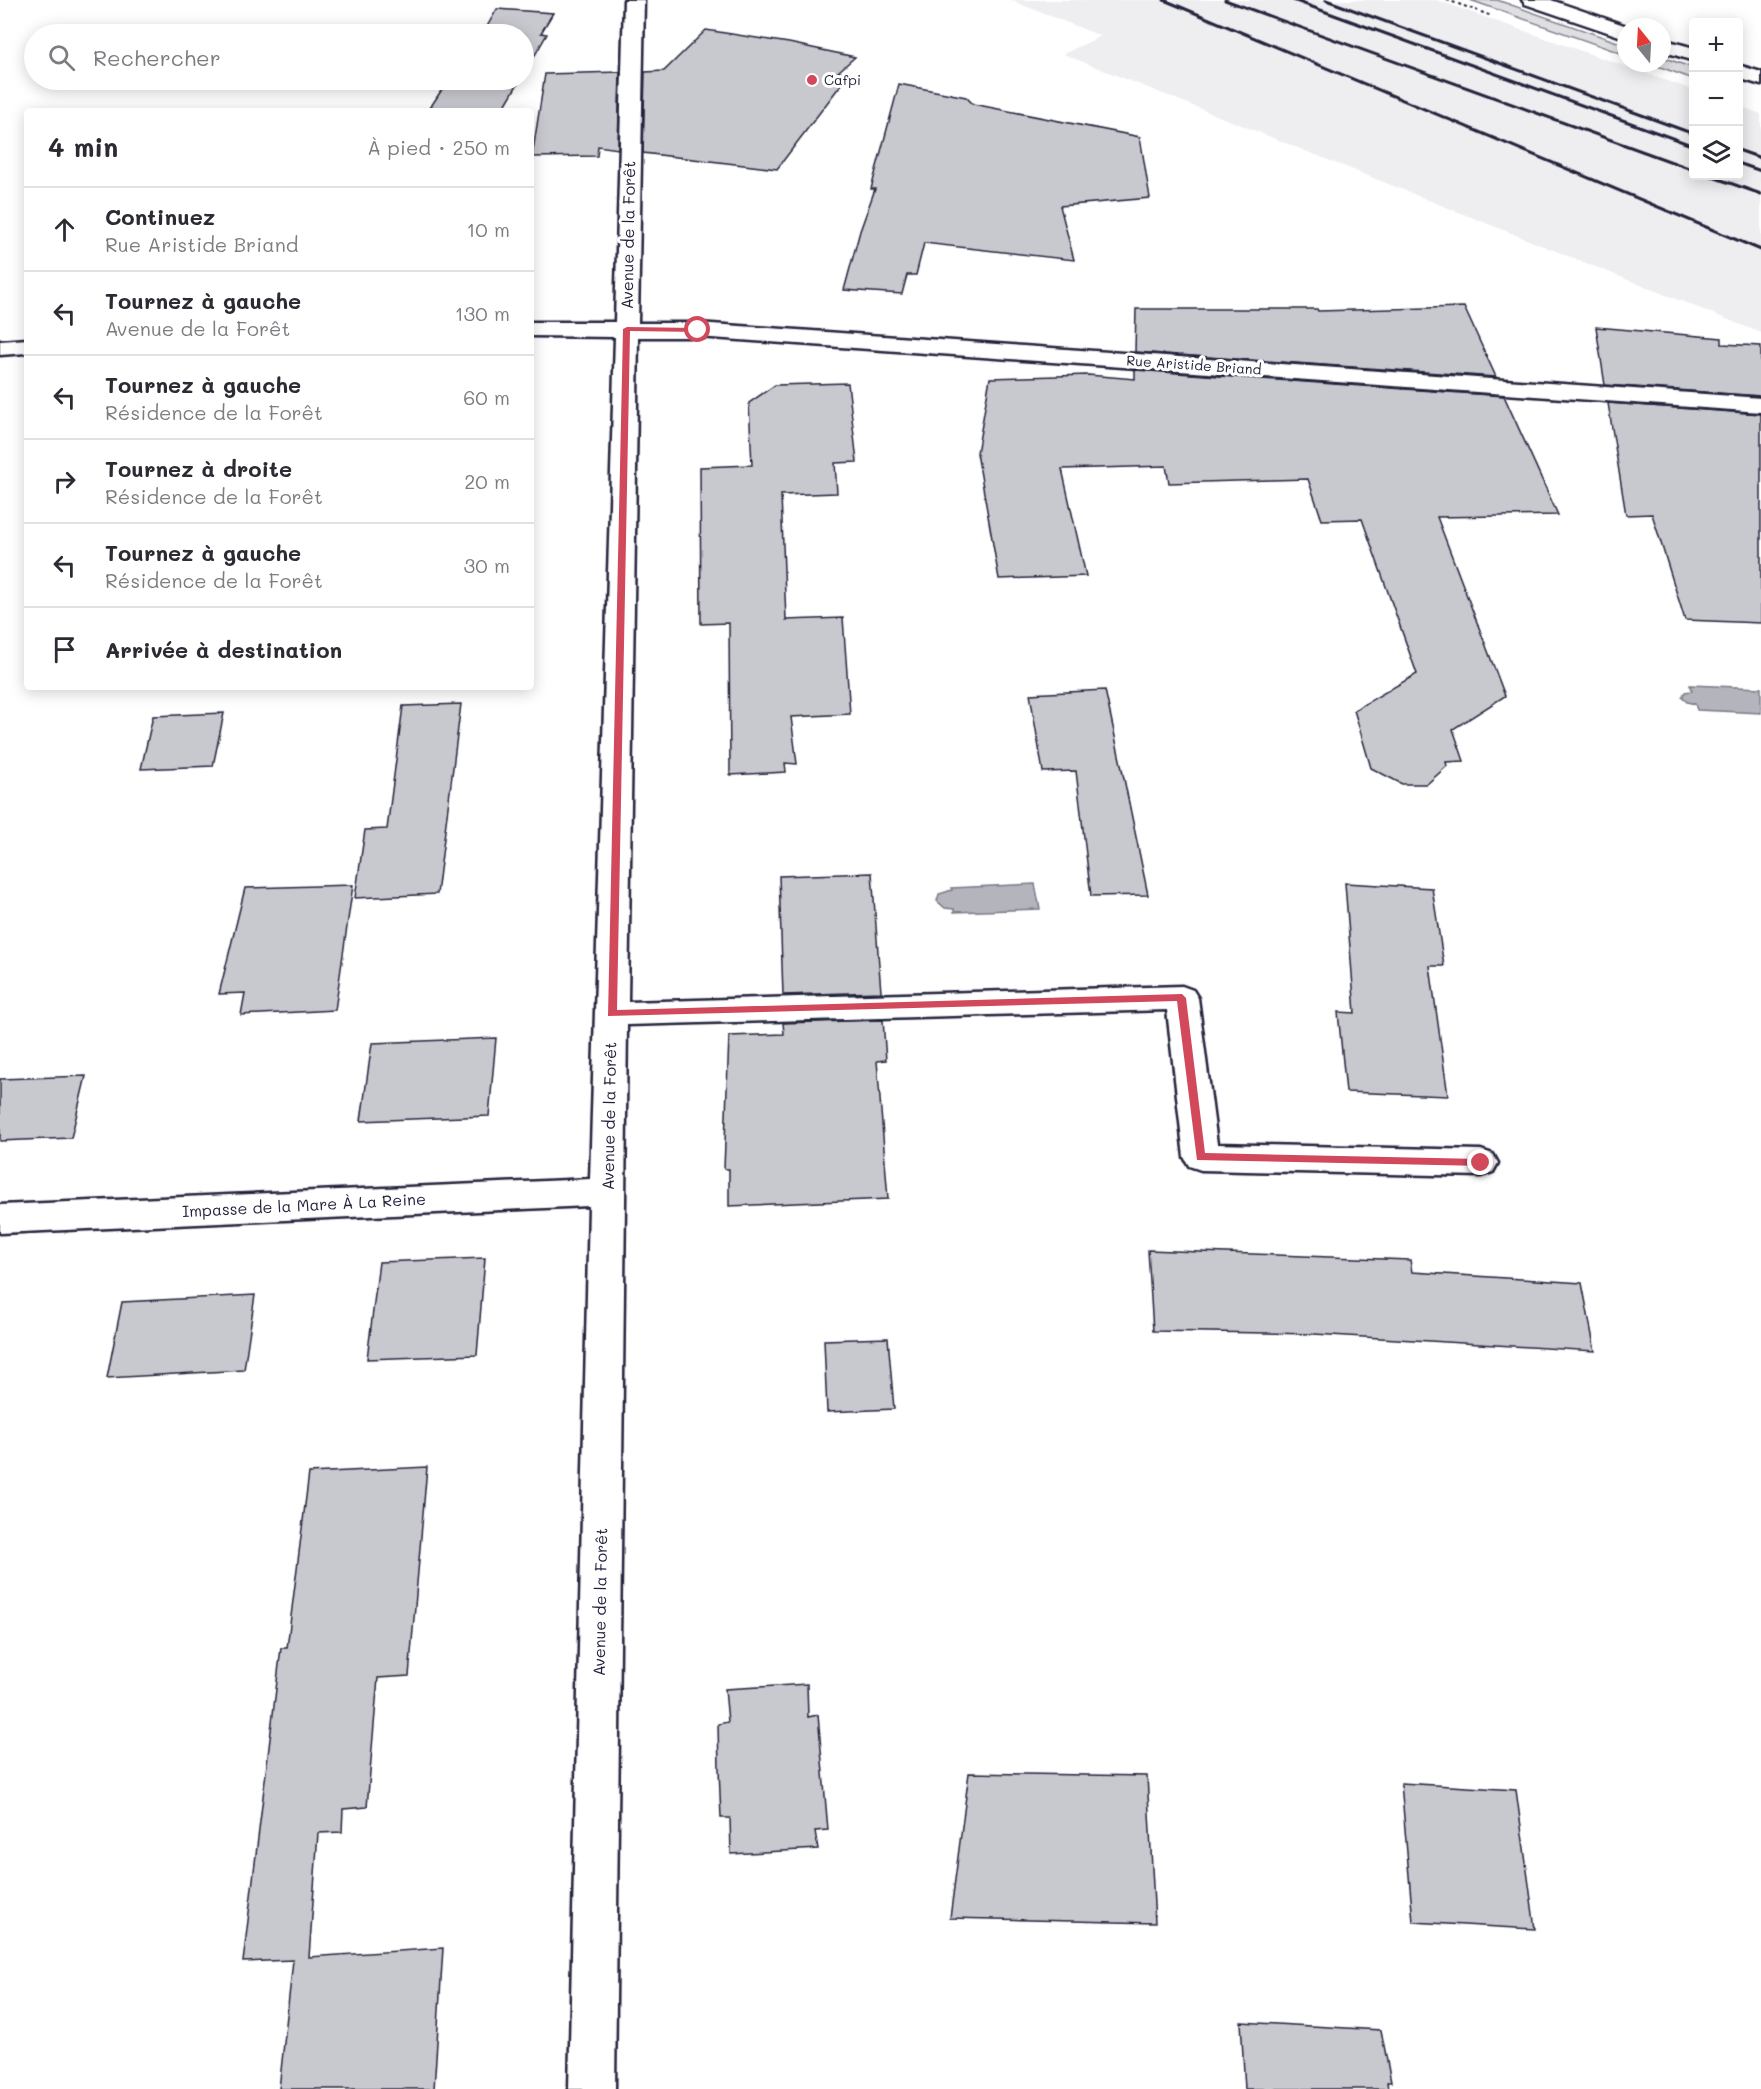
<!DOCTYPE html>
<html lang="fr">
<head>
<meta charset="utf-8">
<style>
	:root { --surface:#fff; --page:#f7f7f7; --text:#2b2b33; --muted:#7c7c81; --line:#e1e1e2 }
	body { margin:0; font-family:Mali,sans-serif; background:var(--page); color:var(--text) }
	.controls { position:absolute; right:18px; top:18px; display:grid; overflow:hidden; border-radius:6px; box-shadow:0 3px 15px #0003 }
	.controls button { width:54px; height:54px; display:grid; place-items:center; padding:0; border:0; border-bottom:2px solid var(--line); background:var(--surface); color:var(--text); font:30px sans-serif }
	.compass { position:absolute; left:1617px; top:18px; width:54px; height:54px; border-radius:50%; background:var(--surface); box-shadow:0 3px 15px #0003; rotate:342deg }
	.stop { position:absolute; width:18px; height:18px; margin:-14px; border:4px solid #d1495b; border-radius:50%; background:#fff }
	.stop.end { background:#d1495b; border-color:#fff; box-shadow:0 2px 6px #0008 }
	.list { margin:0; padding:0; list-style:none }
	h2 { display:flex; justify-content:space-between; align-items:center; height:78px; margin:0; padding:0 24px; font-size:26px }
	h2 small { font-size:20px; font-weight:400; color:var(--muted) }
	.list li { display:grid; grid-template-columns:39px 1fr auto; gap:18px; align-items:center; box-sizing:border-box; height:84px; padding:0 24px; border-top:2px solid var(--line) }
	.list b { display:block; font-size:22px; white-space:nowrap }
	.list p { margin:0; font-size:20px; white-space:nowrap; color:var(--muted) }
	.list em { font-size:20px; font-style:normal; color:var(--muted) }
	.icon { flex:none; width:33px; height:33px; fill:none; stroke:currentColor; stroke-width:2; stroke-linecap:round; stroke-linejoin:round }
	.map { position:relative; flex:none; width:1761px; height:2089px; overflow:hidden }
	.search { position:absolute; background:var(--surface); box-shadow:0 3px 15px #0003; left:24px; top:24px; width:510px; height:66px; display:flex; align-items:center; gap:15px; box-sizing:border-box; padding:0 21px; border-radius:33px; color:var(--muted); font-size:22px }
	.panel { position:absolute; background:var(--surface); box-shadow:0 3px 15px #0003; left:24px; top:108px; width:510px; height:582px; border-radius:6px }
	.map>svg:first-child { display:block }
</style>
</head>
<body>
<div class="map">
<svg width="1761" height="2089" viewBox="0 0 1761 2089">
	<rect width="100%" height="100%" fill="#fff"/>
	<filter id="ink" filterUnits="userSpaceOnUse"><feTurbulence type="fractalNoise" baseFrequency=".0167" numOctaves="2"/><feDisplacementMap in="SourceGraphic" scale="12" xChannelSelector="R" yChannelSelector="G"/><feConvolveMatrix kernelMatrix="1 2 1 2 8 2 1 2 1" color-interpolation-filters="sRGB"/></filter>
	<g filter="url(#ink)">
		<polygon fill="#eeeef1" points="1010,0 1436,0 1693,90 1694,176 1738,176 1739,106 1761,114 1761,333 1063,54 1101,36"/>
		<g fill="#dfdfe2" stroke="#80808e" stroke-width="1.5">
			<polygon points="1470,0 1497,0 1626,45 1626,55"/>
			<polygon points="1662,57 1693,68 1693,79 1649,63 1662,63"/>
		</g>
		<g fill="#b4b4bc" stroke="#7a7a88" stroke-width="1.5">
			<polygon points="1690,685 1761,688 1761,713 1697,710 1695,704 1687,702 1682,697 1685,692 1692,691"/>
			<polygon points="1035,884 1040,909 954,912 954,909 945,908 937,901 939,894 952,890 951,888"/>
		</g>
		<g fill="#c8c8cf" stroke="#22223b" stroke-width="1.5">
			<polygon points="497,9 553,13 541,33 547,34 524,74 524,34 477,34 481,29 485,30"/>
			<polygon points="706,30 789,43 855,57 838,72 849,74 777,169 643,153 645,72 664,71"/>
			<polygon points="620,72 618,149 598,146 597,156 532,157 545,74"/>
			<polygon points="448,80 520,80 502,111 428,111"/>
			<polygon points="899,84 966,97 973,104 1140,137 1150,198 1060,206 1074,260 924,243 916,275 907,275 902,294 844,290 860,231 875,189 871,189"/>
			<polygon points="1464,307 1496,377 1135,352 1136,309 1317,309 1318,311"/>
			<polygon points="1596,327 1722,338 1722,344 1761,346 1761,396 1605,385"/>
			<polygon points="1135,370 1504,396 1558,515 1437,517 1505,696 1453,729 1464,761 1446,762 1447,766 1427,784 1402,784 1371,768 1354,710 1417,674 1362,519 1322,520 1308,479 1169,483 1166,466 1062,469 1086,576 999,579 977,453 990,378 1088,375 1135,379"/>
			<polygon points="848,383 857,462 835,463 837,493 781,495 786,620 843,618 850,714 791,717 797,764 785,763 786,772 730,775 729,623 701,624 700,467 752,465 749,403 775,385"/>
			<polygon points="1608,403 1761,414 1761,623 1685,620 1652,514 1626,515"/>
			<polygon points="1105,690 1122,769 1148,895 1091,896 1076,771 1043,772 1030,694"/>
			<polygon points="461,704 437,894 355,898 365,830 387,829 403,706"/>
			<polygon points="224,713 213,766 141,769 153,716"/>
			<polygon points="872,873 881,992 783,995 779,876"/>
			<polygon points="1345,883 1432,888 1444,966 1430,966 1448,1096 1346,1092 1338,1012 1355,1013"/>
			<polygon points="353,885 335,1010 241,1015 245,993 219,994 245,888"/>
			<polygon points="883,1020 886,1060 877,1061 888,1199 729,1206 729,1169 724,1169 729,1036 784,1034 783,1023"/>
			<polygon points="496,1038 489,1116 361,1121 372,1043"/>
			<polygon points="86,1076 71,1138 0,1141 0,1079"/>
			<polygon points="1148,1250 1410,1260 1412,1272 1582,1283 1595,1351 1314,1334 1153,1331"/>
			<polygon points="485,1258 477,1355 367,1359 379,1262"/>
			<polygon points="255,1295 244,1370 107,1378 122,1302"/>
			<polygon points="888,1338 894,1409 827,1412 824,1340"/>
			<polygon points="427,1467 409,1676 378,1678 367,1807 343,1809 342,1832 318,1833 309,1957 443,1948 434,2089 279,2089 293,1960 243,1962 281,1648 287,1648 309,1473"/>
			<polygon points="807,1684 808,1717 818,1715 828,1830 815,1831 818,1849 731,1854 730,1818 721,1818 719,1769 718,1724 728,1722 725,1689"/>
			<polygon points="969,1773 1147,1776 1155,1923 950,1918"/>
			<polygon points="1401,1783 1516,1790 1535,1929 1413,1922"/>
			<polygon points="1241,2022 1381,2030 1391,2082 1387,2082 1388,2089 1245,2089"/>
		</g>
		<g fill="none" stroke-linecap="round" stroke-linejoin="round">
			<defs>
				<g id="minor">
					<polygon points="624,0 644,0 638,323 698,323 1761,398 1761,412 698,337 638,337 628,1002 1182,986 1193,990 1198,998 1217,1144 1481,1150 1493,1154 1498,1163 1493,1172 1481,1176 1201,1170 1189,1166 1184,1157 1167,1010 627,1025 615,2089 569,2089 589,1206 0,1233 0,1205 590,1179 615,337 531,336 531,322 615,322"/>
					<polygon points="27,339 27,353 0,355 0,341"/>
				</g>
				<g id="major">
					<polygon points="1522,0 1551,0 1630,27 1626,27 1626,38 1619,36 1525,4"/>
					<polygon points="1662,39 1694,48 1694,61 1662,51"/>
					<polygon points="1738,65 1761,72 1761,85 1738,78"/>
				</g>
			</defs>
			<use href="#minor" stroke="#22223b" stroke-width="5"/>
			<use href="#major" stroke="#22223b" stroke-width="5"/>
			<polyline stroke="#22223b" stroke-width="2" stroke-dasharray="3 3" stroke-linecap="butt" points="1447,0 1492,16"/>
			<use href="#minor" fill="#fff" fill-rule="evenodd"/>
			<use href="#major" fill="#fff" fill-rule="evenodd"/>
			<g stroke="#22223b" stroke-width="3">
				<polyline points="1164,0 1761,250"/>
				<polyline points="1225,0 1694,170"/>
				<polyline points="1293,0 1694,146"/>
				<polyline points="1326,0 1694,134"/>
				<polyline points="1738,150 1761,158"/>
				<polyline points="1738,163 1761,171"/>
				<polyline points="1710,176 1761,194"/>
			</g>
		</g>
	</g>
	<polygon fill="#d1495b" points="627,327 698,328 701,330 698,332 630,331 617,1010 1182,994 1186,998 1205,1153 1481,1159 1486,1163 1484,1166 1197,1160 1177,1001 608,1016 623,329"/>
	<circle fill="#d1495b" stroke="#fff" stroke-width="2" cx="812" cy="80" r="6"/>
	<g text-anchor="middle" stroke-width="6" stroke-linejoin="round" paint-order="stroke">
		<g font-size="14" fill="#22223b" stroke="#fff" text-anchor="start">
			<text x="824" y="85">Cafpi</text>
		</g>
		<g font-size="14" fill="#22223b" stroke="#fff">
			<text transform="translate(1194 365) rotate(4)" y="5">Rue Aristide Briand</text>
		</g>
		<g font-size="16" fill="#22223b" stroke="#fff">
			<text transform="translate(628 235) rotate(-89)" y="6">Avenue de la Forêt</text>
			<text transform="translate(609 1116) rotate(-89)" y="6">Avenue de la Forêt</text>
			<text transform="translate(304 1205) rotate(-3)" y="6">Impasse de la Mare À La Reine</text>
			<text transform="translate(600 1602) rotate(-89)" y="6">Avenue de la Forêt</text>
		</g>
	</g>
</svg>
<div class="controls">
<button>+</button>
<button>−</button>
<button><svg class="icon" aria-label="layers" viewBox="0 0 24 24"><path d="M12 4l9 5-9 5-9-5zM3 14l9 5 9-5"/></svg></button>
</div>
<svg class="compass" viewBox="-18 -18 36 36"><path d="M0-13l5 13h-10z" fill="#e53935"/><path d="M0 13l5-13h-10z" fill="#7c7c81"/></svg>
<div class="stop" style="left:698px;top:330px"></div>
<div class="stop end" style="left:1481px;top:1163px"></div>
<div class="search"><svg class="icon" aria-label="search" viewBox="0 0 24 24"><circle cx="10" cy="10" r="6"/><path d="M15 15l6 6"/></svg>Rechercher</div>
<section class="panel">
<h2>4 min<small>À pied · 250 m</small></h2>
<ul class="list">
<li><svg class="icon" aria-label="ahead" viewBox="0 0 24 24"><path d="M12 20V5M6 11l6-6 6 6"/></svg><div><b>Continuez</b><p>Rue Aristide Briand</p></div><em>10 m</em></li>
<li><svg class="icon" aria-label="left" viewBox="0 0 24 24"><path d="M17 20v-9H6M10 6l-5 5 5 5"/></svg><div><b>Tournez à gauche</b><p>Avenue de la Forêt</p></div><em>130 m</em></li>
<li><svg class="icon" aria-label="left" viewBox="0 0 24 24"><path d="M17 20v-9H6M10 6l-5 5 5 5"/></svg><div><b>Tournez à gauche</b><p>Résidence de la Forêt</p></div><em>60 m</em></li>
<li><svg class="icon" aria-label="right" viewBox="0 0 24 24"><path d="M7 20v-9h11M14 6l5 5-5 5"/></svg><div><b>Tournez à droite</b><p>Résidence de la Forêt</p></div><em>20 m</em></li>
<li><svg class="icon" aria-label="left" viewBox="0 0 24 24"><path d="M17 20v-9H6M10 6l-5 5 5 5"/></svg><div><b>Tournez à gauche</b><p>Résidence de la Forêt</p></div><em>30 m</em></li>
<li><svg class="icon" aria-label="arrive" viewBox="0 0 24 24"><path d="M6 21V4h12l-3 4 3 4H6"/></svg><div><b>Arrivée à destination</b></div></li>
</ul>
</section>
</div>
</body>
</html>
